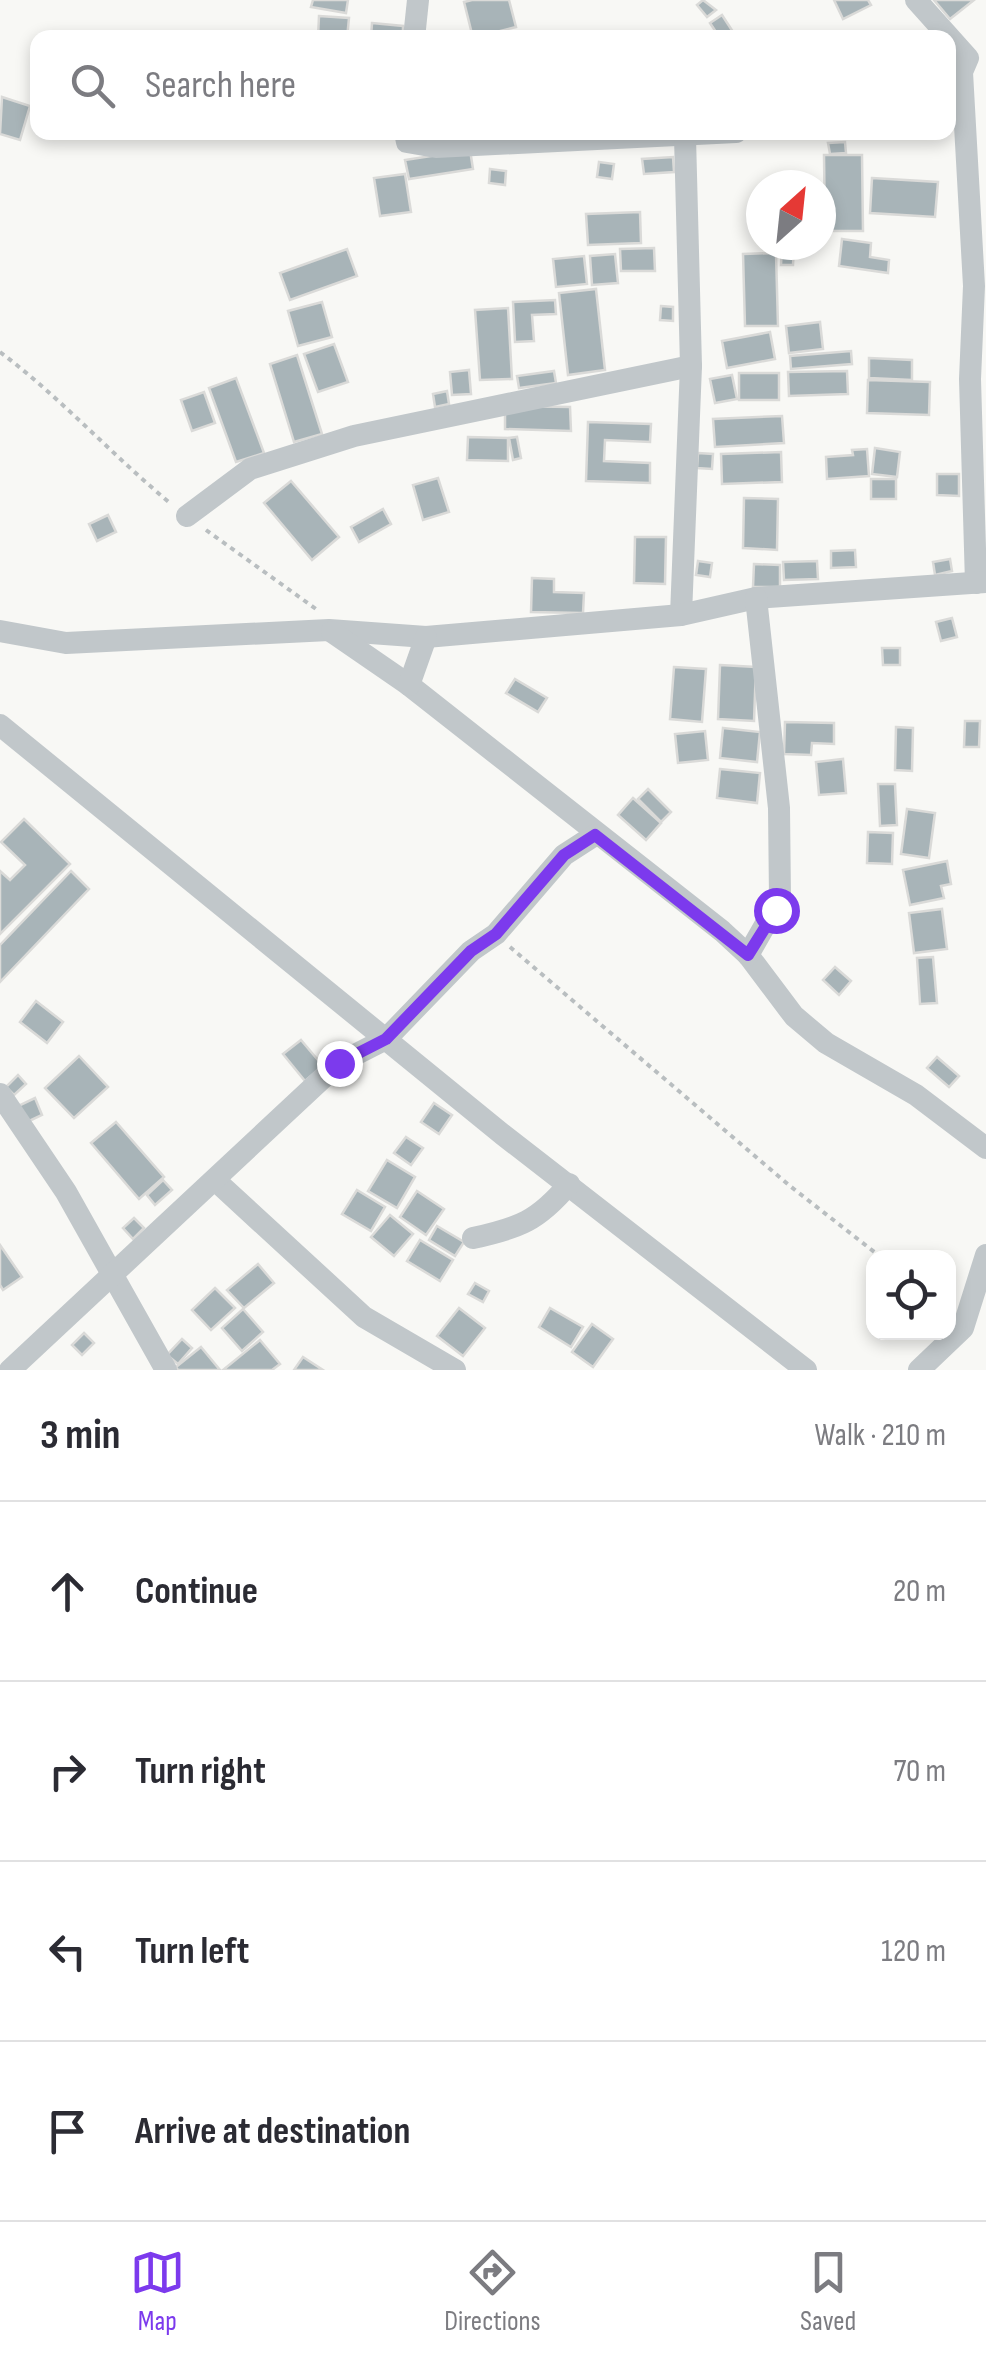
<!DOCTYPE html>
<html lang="en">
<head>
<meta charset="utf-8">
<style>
	:root { --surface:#fff; --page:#f7f7f7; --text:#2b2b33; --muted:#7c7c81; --line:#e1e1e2; --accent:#7c3aed }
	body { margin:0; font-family:"Sofia Sans Condensed",sans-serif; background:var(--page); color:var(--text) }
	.controls { position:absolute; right:30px; bottom:30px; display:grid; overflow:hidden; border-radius:20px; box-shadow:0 5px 15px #0003 }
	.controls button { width:90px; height:90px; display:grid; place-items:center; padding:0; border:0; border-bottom:2px solid var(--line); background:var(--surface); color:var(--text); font:50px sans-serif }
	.compass { position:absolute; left:746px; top:170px; width:90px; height:90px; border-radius:50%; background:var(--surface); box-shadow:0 5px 15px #0003; rotate:27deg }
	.stop { position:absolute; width:30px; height:30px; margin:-22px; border:8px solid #7c3aed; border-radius:50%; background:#fff }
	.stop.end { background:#7c3aed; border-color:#fff; box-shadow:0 2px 10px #0008 }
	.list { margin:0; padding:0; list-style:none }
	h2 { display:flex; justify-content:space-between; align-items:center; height:130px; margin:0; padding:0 40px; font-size:42px }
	h2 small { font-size:32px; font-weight:400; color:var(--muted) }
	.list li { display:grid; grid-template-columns:65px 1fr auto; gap:30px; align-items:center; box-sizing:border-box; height:180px; padding:0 40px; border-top:2px solid var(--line) }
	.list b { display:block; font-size:38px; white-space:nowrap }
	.list em { font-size:32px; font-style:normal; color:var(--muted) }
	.icon { flex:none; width:55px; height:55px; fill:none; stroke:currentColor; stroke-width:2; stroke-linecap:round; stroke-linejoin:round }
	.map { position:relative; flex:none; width:986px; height:1370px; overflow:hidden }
	.search { position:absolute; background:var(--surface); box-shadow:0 5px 15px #0003; left:30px; right:30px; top:30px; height:110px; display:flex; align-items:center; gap:25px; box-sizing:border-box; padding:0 35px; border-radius:20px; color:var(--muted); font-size:38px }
	.sheet { height:850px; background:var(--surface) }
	nav { display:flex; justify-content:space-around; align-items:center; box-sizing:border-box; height:140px; border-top:2px solid var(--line); background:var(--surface); font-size:28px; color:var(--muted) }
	nav a { display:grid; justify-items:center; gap:5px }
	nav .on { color:var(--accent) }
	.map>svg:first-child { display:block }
</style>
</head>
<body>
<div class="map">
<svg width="986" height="1370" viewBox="0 0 986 1370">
	<rect width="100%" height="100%" fill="#f8f8f5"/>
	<g fill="#a8b4b8" stroke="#dadad8" stroke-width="2.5">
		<polygon points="313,0 348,0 346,13 311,7"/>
		<polygon points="472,0 509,0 516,27 473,38 464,2"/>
		<polygon points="703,0 716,10 707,17 697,5"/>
		<polygon points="834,0 868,0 871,5 843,19"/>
		<polygon points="934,0 974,0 950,19"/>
		<polygon points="722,15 737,38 720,38 710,23"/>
		<polygon points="319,16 349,18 347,38 318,38"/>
		<polygon points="372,23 403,26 403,38 371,38"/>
		<polygon points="2,97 30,106 20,140 0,134"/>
		<polygon points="845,142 846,153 830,154 828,143"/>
		<polygon points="470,150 473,169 409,179 405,160"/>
		<polygon points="824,155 862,155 863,231 825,231"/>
		<polygon points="673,157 674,172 644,174 642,159"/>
		<polygon points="599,162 614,164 612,179 597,177"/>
		<polygon points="490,169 506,171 505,185 489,183"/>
		<polygon points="405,174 411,212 380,216 374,178"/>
		<polygon points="872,178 938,182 935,217 870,213"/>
		<polygon points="640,212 641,243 588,245 586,214"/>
		<polygon points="842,239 871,243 870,257 889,260 888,273 839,266"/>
		<polygon points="782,247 794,247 793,265 781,265"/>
		<polygon points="654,248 655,271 621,271 620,249"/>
		<polygon points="347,249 357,276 290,300 280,273"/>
		<polygon points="776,253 778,326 745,326 743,254"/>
		<polygon points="615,254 618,283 592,285 590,256"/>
		<polygon points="584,256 587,284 556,287 553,259"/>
		<polygon points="596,289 605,370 568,375 559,293"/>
		<polygon points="555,300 556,314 532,315 534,341 515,342 513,302"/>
		<polygon points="322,302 332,337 298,346 288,311"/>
		<polygon points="661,306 673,307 673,321 660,320"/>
		<polygon points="508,308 512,379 480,380 475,310"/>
		<polygon points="820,322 823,349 789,353 786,326"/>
		<polygon points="770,332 775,359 727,368 722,341"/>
		<polygon points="334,344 348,382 318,392 304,354"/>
		<polygon points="851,351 852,364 791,369 790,356"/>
		<polygon points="297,355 322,434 294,442 270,364"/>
		<polygon points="869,358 912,360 912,380 869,378"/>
		<polygon points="469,370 471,394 452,395 450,372"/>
		<polygon points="554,371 556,383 519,388 517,376"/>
		<polygon points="847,371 848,394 789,396 788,372"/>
		<rect x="739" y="373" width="40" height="27"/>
		<polygon points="732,375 737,399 715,403 710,379"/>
		<polygon points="236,378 264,453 236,462 209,388"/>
		<polygon points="868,380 930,382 929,415 867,413"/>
		<polygon points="447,391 449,404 435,407 433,394"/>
		<polygon points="204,392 215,423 192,431 181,400"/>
		<polygon points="505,406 570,407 571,431 505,429"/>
		<polygon points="782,416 784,443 715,447 713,419"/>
		<polygon points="588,422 651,424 650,442 605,440 604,461 650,463 650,483 586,481"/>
		<polygon points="468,437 508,438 508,461 467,460"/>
		<polygon points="517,437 521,458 513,460 509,438"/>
		<polygon points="875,448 900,452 897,477 872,474"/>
		<polygon points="867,449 869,476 827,479 826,457 853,455 852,450"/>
		<polygon points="781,452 782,482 722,484 721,454"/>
		<polygon points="698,453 713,454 712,469 697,468"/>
		<polygon points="937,474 959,474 959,496 937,495"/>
		<polygon points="438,478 449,512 423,520 413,485"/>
		<rect x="871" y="479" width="25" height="20"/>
		<polygon points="291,481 339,537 312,560 264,503"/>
		<polygon points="744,498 778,499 777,550 743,548"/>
		<polygon points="383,509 391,524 359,542 351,527"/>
		<polygon points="108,515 116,532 97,541 89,524"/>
		<polygon points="635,537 666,537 665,584 634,583"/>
		<polygon points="855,550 856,567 831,568 831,551"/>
		<polygon points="950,559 952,571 935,575 933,562"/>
		<polygon points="698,561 712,563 710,577 696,575"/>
		<polygon points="817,561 818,579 784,580 783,562"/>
		<polygon points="754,564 780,565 780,587 753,587"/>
		<polygon points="532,578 554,579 554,592 584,593 583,613 531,612"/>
		<polygon points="952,618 957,637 941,641 936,622"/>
		<polygon points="882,648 900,648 900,665 883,665"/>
		<polygon points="720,665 756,667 754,721 718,719"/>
		<polygon points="674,667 706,669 702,722 670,719"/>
		<polygon points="515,679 547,698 538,712 506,693"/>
		<polygon points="965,721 980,721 979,747 964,747"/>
		<polygon points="785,722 834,723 834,744 812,743 811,755 784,754"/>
		<polygon points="896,727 913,728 912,771 895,770"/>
		<polygon points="723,728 760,732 757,762 720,758"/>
		<polygon points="705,731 708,760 678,763 675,734"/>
		<polygon points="843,759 846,793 819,795 816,762"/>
		<polygon points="720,769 760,773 757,803 717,798"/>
		<polygon points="878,784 895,784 897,825 880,826"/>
		<polygon points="648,789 671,812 661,822 638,799"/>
		<polygon points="633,798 661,823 646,840 618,815"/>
		<polygon points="907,809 935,813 929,858 901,854"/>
		<polygon points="24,819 70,864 0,934 0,871 10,880 25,865 1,842"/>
		<polygon points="868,832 893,833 892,864 867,863"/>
		<polygon points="947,861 951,884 941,886 944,898 910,905 903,870"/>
		<polygon points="71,871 89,889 0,982 0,945"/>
		<polygon points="942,909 947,949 914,953 909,913"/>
		<polygon points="933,957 937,1003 920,1004 917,958"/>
		<polygon points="835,967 851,981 839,995 823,980"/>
		<polygon points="36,1001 63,1022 47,1043 20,1022"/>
		<polygon points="301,1040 323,1066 305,1081 283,1054"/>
		<polygon points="79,1056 108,1087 74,1118 45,1088"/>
		<polygon points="937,1057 959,1076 949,1087 927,1068"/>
		<polygon points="18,1075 26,1084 14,1095 6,1087"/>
		<polygon points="35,1098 42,1115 25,1123 18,1106"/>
		<polygon points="434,1103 452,1115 439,1134 421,1122"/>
		<polygon points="116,1122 164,1177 139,1199 91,1143"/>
		<polygon points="406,1137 423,1148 411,1165 394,1153"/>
		<polygon points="387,1160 415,1177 397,1208 368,1191"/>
		<polygon points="163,1180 172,1190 155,1205 147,1195"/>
		<polygon points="357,1190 385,1207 371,1231 342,1214"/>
		<polygon points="417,1191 444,1209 426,1235 400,1217"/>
		<polygon points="390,1215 413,1234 394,1256 371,1237"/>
		<polygon points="134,1218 144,1228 133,1239 123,1228"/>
		<polygon points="437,1226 464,1242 455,1256 429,1240"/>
		<polygon points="420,1240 453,1260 440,1281 407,1261"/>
		<polygon points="0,1245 22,1277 3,1290 0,1285"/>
		<polygon points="258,1264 274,1283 244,1308 227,1290"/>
		<polygon points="475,1283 489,1291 483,1302 468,1294"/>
		<polygon points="215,1288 235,1308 211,1330 192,1310"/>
		<polygon points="459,1308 485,1328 463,1356 437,1336"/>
		<polygon points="550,1308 583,1327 571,1347 539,1327"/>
		<polygon points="243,1309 263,1332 242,1351 222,1328"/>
		<polygon points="592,1324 613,1339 593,1367 572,1352"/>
		<polygon points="84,1333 94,1343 82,1355 72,1345"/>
		<polygon points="182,1339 192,1348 178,1364 167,1355"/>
		<polygon points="260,1340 280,1364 272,1370 223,1370"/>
		<polygon points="201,1347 220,1370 178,1370 176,1367"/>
		<polygon points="303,1357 323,1370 294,1370"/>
	</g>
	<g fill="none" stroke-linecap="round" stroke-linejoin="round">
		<g stroke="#b9bec0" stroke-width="4" stroke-dasharray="5 5" stroke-linecap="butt">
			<path d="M0,352c61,46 111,102 170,151"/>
			<polyline points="206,530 316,609"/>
			<polyline points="510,947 790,1186 882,1258"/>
		</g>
		<g stroke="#c1c7ca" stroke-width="22">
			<polyline points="916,0 968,58 962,72 974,286 970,379 976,583"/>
			<polyline points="414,38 418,0"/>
			<polyline points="405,132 407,142 436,147 736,132"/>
			<polyline points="187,516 250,469 354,436 691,366"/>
			<polyline points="681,615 691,366 685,137"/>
			<polyline points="0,631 66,643 329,630 426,637 681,615 756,598 986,582"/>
			<polyline points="332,632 409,685 722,931 748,955 794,1016 826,1043 916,1095 986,1148"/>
			<polyline points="409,685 426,637"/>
			<polyline points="0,725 502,1134 806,1370"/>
			<polyline points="748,955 780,899 779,808 756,598"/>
			<polyline points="0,1094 66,1192 166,1370"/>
			<polyline points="215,1180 364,1317 455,1370"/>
			<path d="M473,1238c46,-10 65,-17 96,-54"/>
			<polyline points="10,1370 339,1063 386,1039 471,951 496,934 564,855 595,835"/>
			<polyline points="919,1370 963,1328 986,1255"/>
		</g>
	</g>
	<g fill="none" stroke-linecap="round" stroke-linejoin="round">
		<polyline stroke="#7c3aed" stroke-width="12" points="339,1063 386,1039 471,951 496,934 564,855 595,835 748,955 776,910"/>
	</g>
</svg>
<div class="controls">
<button><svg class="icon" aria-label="locate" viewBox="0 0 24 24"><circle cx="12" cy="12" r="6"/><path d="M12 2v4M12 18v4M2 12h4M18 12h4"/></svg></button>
</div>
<svg class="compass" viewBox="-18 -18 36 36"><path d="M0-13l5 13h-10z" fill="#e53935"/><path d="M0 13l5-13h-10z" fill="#7c7c81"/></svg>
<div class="stop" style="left:776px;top:910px"></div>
<div class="stop end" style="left:339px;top:1063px"></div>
<div class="search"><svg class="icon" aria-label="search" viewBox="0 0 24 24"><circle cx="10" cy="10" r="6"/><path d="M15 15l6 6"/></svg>Search here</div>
</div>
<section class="sheet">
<h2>3 min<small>Walk · 210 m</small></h2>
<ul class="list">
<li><svg class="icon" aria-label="ahead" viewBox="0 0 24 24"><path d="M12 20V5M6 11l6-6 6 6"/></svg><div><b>Continue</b></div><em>20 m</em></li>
<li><svg class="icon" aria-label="right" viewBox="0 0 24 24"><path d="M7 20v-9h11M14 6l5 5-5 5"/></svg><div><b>Turn right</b></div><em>70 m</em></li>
<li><svg class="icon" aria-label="left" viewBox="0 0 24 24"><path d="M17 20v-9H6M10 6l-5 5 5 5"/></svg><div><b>Turn left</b></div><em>120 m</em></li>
<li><svg class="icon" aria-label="arrive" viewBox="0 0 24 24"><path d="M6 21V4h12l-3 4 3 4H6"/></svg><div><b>Arrive at destination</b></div></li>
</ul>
</section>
<nav>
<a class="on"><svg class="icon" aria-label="map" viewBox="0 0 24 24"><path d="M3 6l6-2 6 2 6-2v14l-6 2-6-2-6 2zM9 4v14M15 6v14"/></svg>Map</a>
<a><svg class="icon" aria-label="directions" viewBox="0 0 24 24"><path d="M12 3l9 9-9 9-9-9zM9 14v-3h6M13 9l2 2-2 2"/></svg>Directions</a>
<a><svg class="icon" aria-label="saved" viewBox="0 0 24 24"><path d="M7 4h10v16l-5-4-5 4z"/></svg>Saved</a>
</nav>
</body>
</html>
